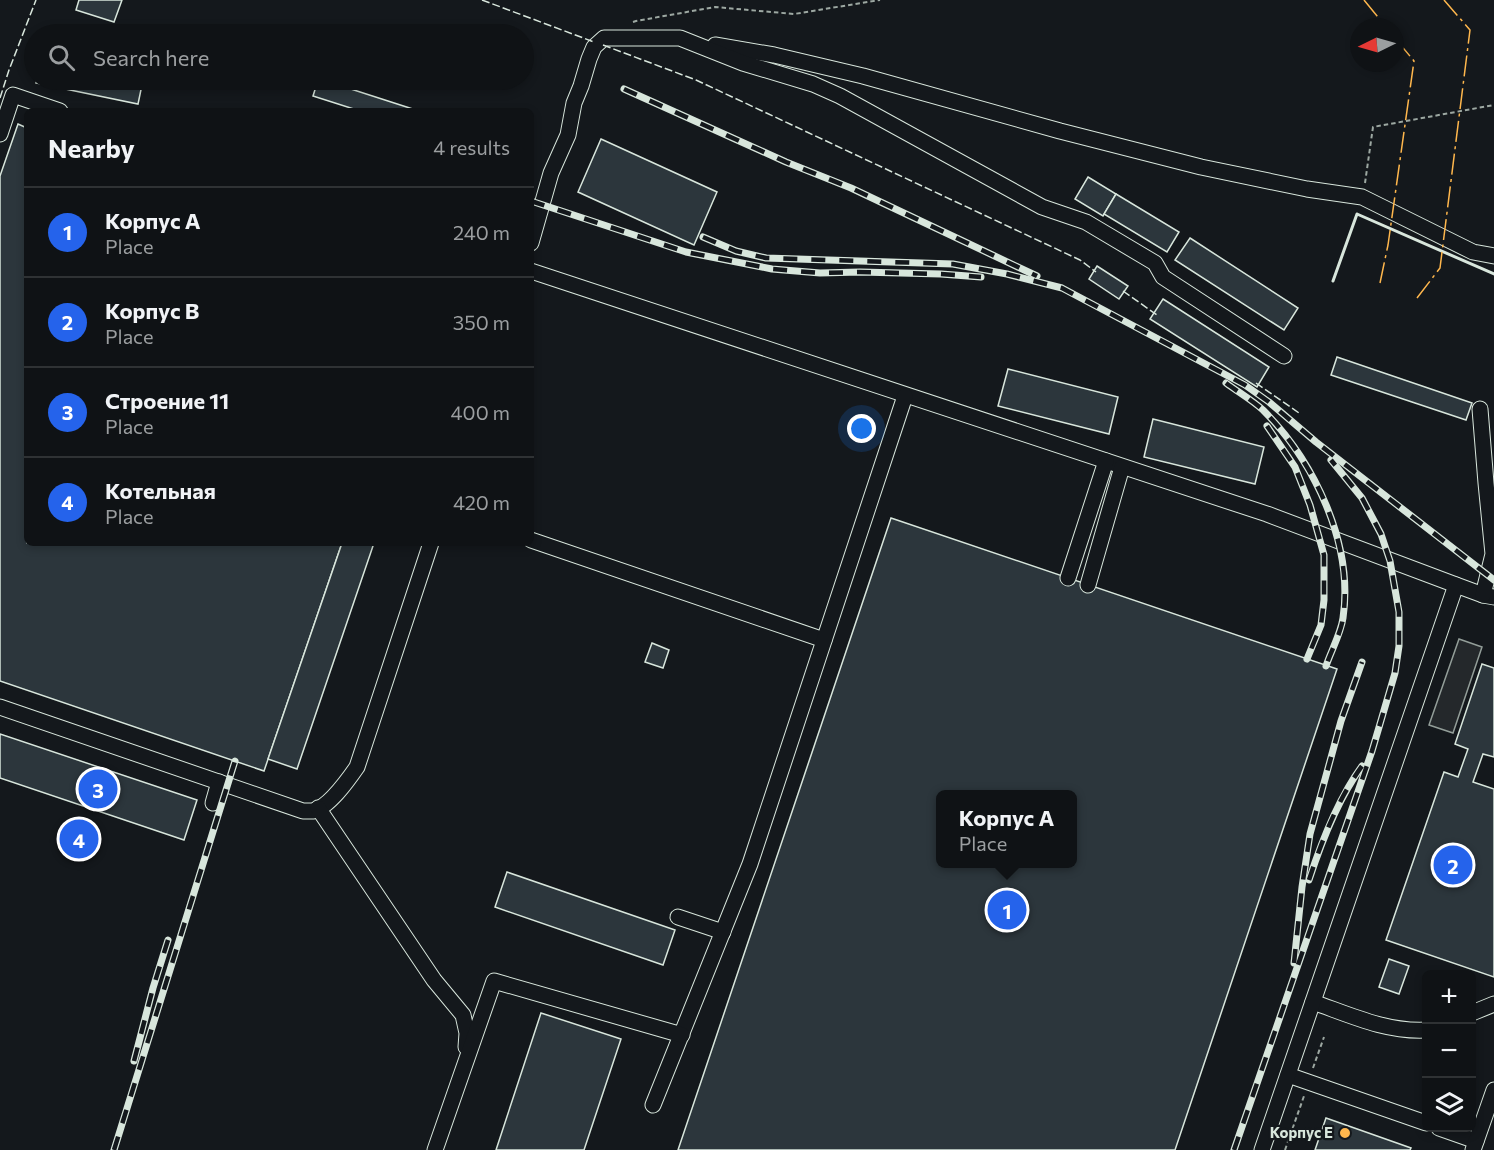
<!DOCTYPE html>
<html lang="en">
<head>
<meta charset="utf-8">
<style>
	:root { --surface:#0f1215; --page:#1d2022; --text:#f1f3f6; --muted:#9b9ea0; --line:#2f3234; --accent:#2563eb }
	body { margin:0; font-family:Commissioner,sans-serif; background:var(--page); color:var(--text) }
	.controls { position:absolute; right:18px; bottom:18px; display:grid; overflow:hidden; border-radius:9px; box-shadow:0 3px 9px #0003 }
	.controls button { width:54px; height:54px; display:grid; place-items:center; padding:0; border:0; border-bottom:2px solid var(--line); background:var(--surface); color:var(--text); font:30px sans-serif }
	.compass { position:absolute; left:1350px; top:18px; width:54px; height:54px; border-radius:50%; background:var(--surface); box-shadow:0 3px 9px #0003; rotate:265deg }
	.you { position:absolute; left:862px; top:429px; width:21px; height:21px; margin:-15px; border:4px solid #fff; border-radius:50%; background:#1a73e8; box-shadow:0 0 0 9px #1a73e833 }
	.badge { display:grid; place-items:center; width:39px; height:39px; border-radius:50%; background:var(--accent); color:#fff; font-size:20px; font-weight:700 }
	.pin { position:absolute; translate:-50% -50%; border:3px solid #fff; box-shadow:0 2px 6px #0006 }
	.popup { position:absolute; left:936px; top:790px; width:141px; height:78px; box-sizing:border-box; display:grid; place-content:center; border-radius:9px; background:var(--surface); filter:drop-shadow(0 2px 4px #0005); font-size:20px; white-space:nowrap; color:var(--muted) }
	.popup b { font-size:22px; color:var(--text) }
	.popup::after { content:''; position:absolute; left:50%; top:100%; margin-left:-12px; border:12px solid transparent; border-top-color:var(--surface) }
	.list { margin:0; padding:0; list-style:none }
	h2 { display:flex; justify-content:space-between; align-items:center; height:78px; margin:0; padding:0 24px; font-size:26px }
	h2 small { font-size:20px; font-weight:400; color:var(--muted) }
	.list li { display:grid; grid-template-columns:39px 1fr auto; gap:18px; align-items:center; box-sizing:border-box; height:90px; padding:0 24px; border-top:2px solid var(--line) }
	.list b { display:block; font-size:22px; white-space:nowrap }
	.list p { margin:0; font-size:20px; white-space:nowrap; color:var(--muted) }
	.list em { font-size:20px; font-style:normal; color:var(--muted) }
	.icon { flex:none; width:33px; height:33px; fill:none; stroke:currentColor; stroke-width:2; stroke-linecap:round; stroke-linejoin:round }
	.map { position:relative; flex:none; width:1494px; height:1150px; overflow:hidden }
	.search { position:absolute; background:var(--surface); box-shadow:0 3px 9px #0003; left:24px; top:24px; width:510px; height:66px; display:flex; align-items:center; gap:15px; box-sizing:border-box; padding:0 21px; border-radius:33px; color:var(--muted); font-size:22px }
	.panel { position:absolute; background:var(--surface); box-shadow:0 3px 9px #0003; left:24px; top:108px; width:510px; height:438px; border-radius:9px }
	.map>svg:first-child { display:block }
</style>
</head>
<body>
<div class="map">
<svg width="1494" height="1150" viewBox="0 0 1494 1150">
	<rect width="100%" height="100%" fill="#14181c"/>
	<polygon fill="#24282b" stroke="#939e99" stroke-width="1.5" points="1459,639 1482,647 1453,733 1429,725"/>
	<g fill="#2c363c" stroke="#d8e6dc" stroke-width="1.5" fill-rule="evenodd">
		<polygon points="79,0 122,0 114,22 76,10"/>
		<polygon points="37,80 143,80 138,104 36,83"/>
		<polygon points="318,80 323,80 419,111 360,111 313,96"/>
		<polygon points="18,124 27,128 27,543 342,543 264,771 0,681 0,176"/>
		<polygon points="601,139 717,192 694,245 578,192"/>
		<polygon points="1088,177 1116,194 1103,216 1075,199"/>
		<polygon points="1116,194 1179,232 1167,252 1104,214"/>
		<polygon points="1190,238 1298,308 1284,330 1175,260"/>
		<polygon points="1097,266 1128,286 1119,299 1089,279"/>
		<polygon points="1163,299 1269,367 1257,387 1150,319"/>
		<polygon points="1337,357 1472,403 1466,420 1331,375"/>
		<polygon points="1008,369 1118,397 1109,434 998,406"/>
		<polygon points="1153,419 1264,447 1255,484 1144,457"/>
		<path d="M891,518l446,151 -162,481h-497zM941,794h132v70h-132z"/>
		<polygon points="342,543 374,543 297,769 268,759"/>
		<polygon points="652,643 669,650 663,668 645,662"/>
		<polygon points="1482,664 1494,668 1494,757 1483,754 1473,782 1494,789 1494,977 1386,940 1444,772 1458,777 1468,749 1455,744"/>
		<polygon points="0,734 197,800 184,840 0,778"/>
		<polygon points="74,819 95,827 84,858 63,851"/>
		<polygon points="507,872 675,930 663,965 495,907"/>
		<polygon points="1389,959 1409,966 1399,994 1379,987"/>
		<polygon points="541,1013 621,1039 584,1150 496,1150"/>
		<polygon points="1326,1118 1411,1148 1410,1150 1315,1150"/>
	</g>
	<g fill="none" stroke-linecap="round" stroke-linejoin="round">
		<defs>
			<g id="minor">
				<polyline points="715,45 774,55 863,76 1060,131 1201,167 1307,189 1362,197 1473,252 1494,256"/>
				<polyline points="0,134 13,95 60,111"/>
				<polyline points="531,243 551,173 568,135 574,103 581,86 589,59 594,47 604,38 680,38 743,63 813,84 840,96 1042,207 1086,222 1155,263 1163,277 1284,356"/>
				<polyline points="531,271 1267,514 1456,585 1483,595 1494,597"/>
				<polyline points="1480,409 1486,483 1493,554 1483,595"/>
				<polyline points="531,540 824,640"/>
				<polyline points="1068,578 1106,461"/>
				<polyline points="1088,585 1122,467"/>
				<path d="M0,707l303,104c1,0 9,0 10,0 16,-4 35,-31 44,-44l74,-224"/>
				<polyline points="213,803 219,782"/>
				<polyline points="318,808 434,980 463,1015 467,1033 466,1047"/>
				<polyline points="678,917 723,932"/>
				<path d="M1313,1002c37,13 73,30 113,28"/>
				<polyline points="1472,1013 1494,1004"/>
				<polyline points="1288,1075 1426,1123"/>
				<polyline points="653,1105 750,864 905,396"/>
				<polyline points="1439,1128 1476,1141"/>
				<polyline points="435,1150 494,981 682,1035"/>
				<polyline points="1262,1150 1456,585"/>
				<polyline points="1473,1150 1494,1090"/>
			</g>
		</defs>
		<use href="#minor" stroke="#d8e6dc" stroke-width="17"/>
		<g stroke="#9da8a2" stroke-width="2" stroke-dasharray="4.5 3" stroke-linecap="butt">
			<polyline points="633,22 636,21 715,7 794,14 880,0"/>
			<polyline points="1365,183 1373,127 1494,105"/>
			<polyline points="1313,1068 1324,1037"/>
			<polyline points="1285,1150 1304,1096"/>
		</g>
		<use href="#minor" stroke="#14181c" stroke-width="15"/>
		<defs>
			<g id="rail">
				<polyline points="624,89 786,162 851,188 1037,276"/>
				<polyline points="531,201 686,252 772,269 820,273 860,272 941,274 981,277"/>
				<polyline points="703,237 736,251 766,258 953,264 1007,274 1062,288 1245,385 1269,402 1316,442 1494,580"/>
				<path d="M1226,383c12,9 26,17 37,27 51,51 91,134 80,208 -2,15 -12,33 -17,48"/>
				<polyline points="1267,426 1295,467 1310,505 1324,555 1324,600 1321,625 1307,659"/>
				<path d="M1309,880c13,-40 29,-81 53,-114"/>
				<polyline points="1294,963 1302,887 1310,834 1341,721 1362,662"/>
				<polyline points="134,1061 153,988 168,940"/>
				<polyline points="114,1150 235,761"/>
				<polyline points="1234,1150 1372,751 1395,673 1399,646 1399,612 1390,561 1381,534 1362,498 1331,460"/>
			</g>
		</defs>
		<use href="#rail" stroke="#d8e6dc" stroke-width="7"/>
		<use href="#rail" stroke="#14181c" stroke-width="4.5" stroke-dasharray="14" stroke-linecap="butt"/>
		<g stroke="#d8e6dc" stroke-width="1.5" stroke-dasharray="8 3" stroke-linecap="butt">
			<polyline points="482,0 594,42"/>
			<polyline points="603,45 696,80 1080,260 1096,272"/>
			<polyline points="0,98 9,70 36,0"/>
			<polyline points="1123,291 1157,315"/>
			<polyline points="1256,383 1299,413"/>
		</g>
		<polyline stroke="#d8e6dc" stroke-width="3" points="1333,281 1357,214 1494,274"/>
		<g stroke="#ffb74d" stroke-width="1.5" stroke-dasharray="21 4.5 3 4.5" stroke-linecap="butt">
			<polyline points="1364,0 1386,27"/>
			<polyline points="1380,283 1388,245 1414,61 1395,38"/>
			<polyline points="1417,298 1440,268 1470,30 1444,0"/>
		</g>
	</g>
	<circle fill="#ffb74d" stroke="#14181c" stroke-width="2" cx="1345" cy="1133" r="6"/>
	<g text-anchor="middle" stroke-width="4.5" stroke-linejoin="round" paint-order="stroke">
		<g font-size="15" font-weight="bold" fill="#d8e6dc" stroke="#14181c" text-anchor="end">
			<text x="1333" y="1138">Корпус Е</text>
		</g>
	</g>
</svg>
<div class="controls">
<button>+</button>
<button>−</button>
<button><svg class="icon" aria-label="layers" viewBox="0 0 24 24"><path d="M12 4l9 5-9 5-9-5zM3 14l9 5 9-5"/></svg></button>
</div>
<svg class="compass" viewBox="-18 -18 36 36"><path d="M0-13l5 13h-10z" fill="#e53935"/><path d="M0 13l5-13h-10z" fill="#9b9ea0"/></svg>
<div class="you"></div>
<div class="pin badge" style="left:1007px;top:910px">1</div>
<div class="popup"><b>Корпус А</b>Place</div>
<div class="pin badge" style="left:1453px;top:865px">2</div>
<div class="pin badge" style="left:98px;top:789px">3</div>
<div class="pin badge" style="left:79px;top:839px">4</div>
<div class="search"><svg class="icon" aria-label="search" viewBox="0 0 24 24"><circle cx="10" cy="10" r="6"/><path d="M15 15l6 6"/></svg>Search here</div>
<section class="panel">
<h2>Nearby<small>4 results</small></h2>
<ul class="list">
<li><span class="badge">1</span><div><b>Корпус А</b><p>Place</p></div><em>240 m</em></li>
<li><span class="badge">2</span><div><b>Корпус В</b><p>Place</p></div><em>350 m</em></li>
<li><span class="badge">3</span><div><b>Строение 11</b><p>Place</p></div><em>400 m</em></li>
<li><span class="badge">4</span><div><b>Котельная</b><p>Place</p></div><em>420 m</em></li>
</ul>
</section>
</div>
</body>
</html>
